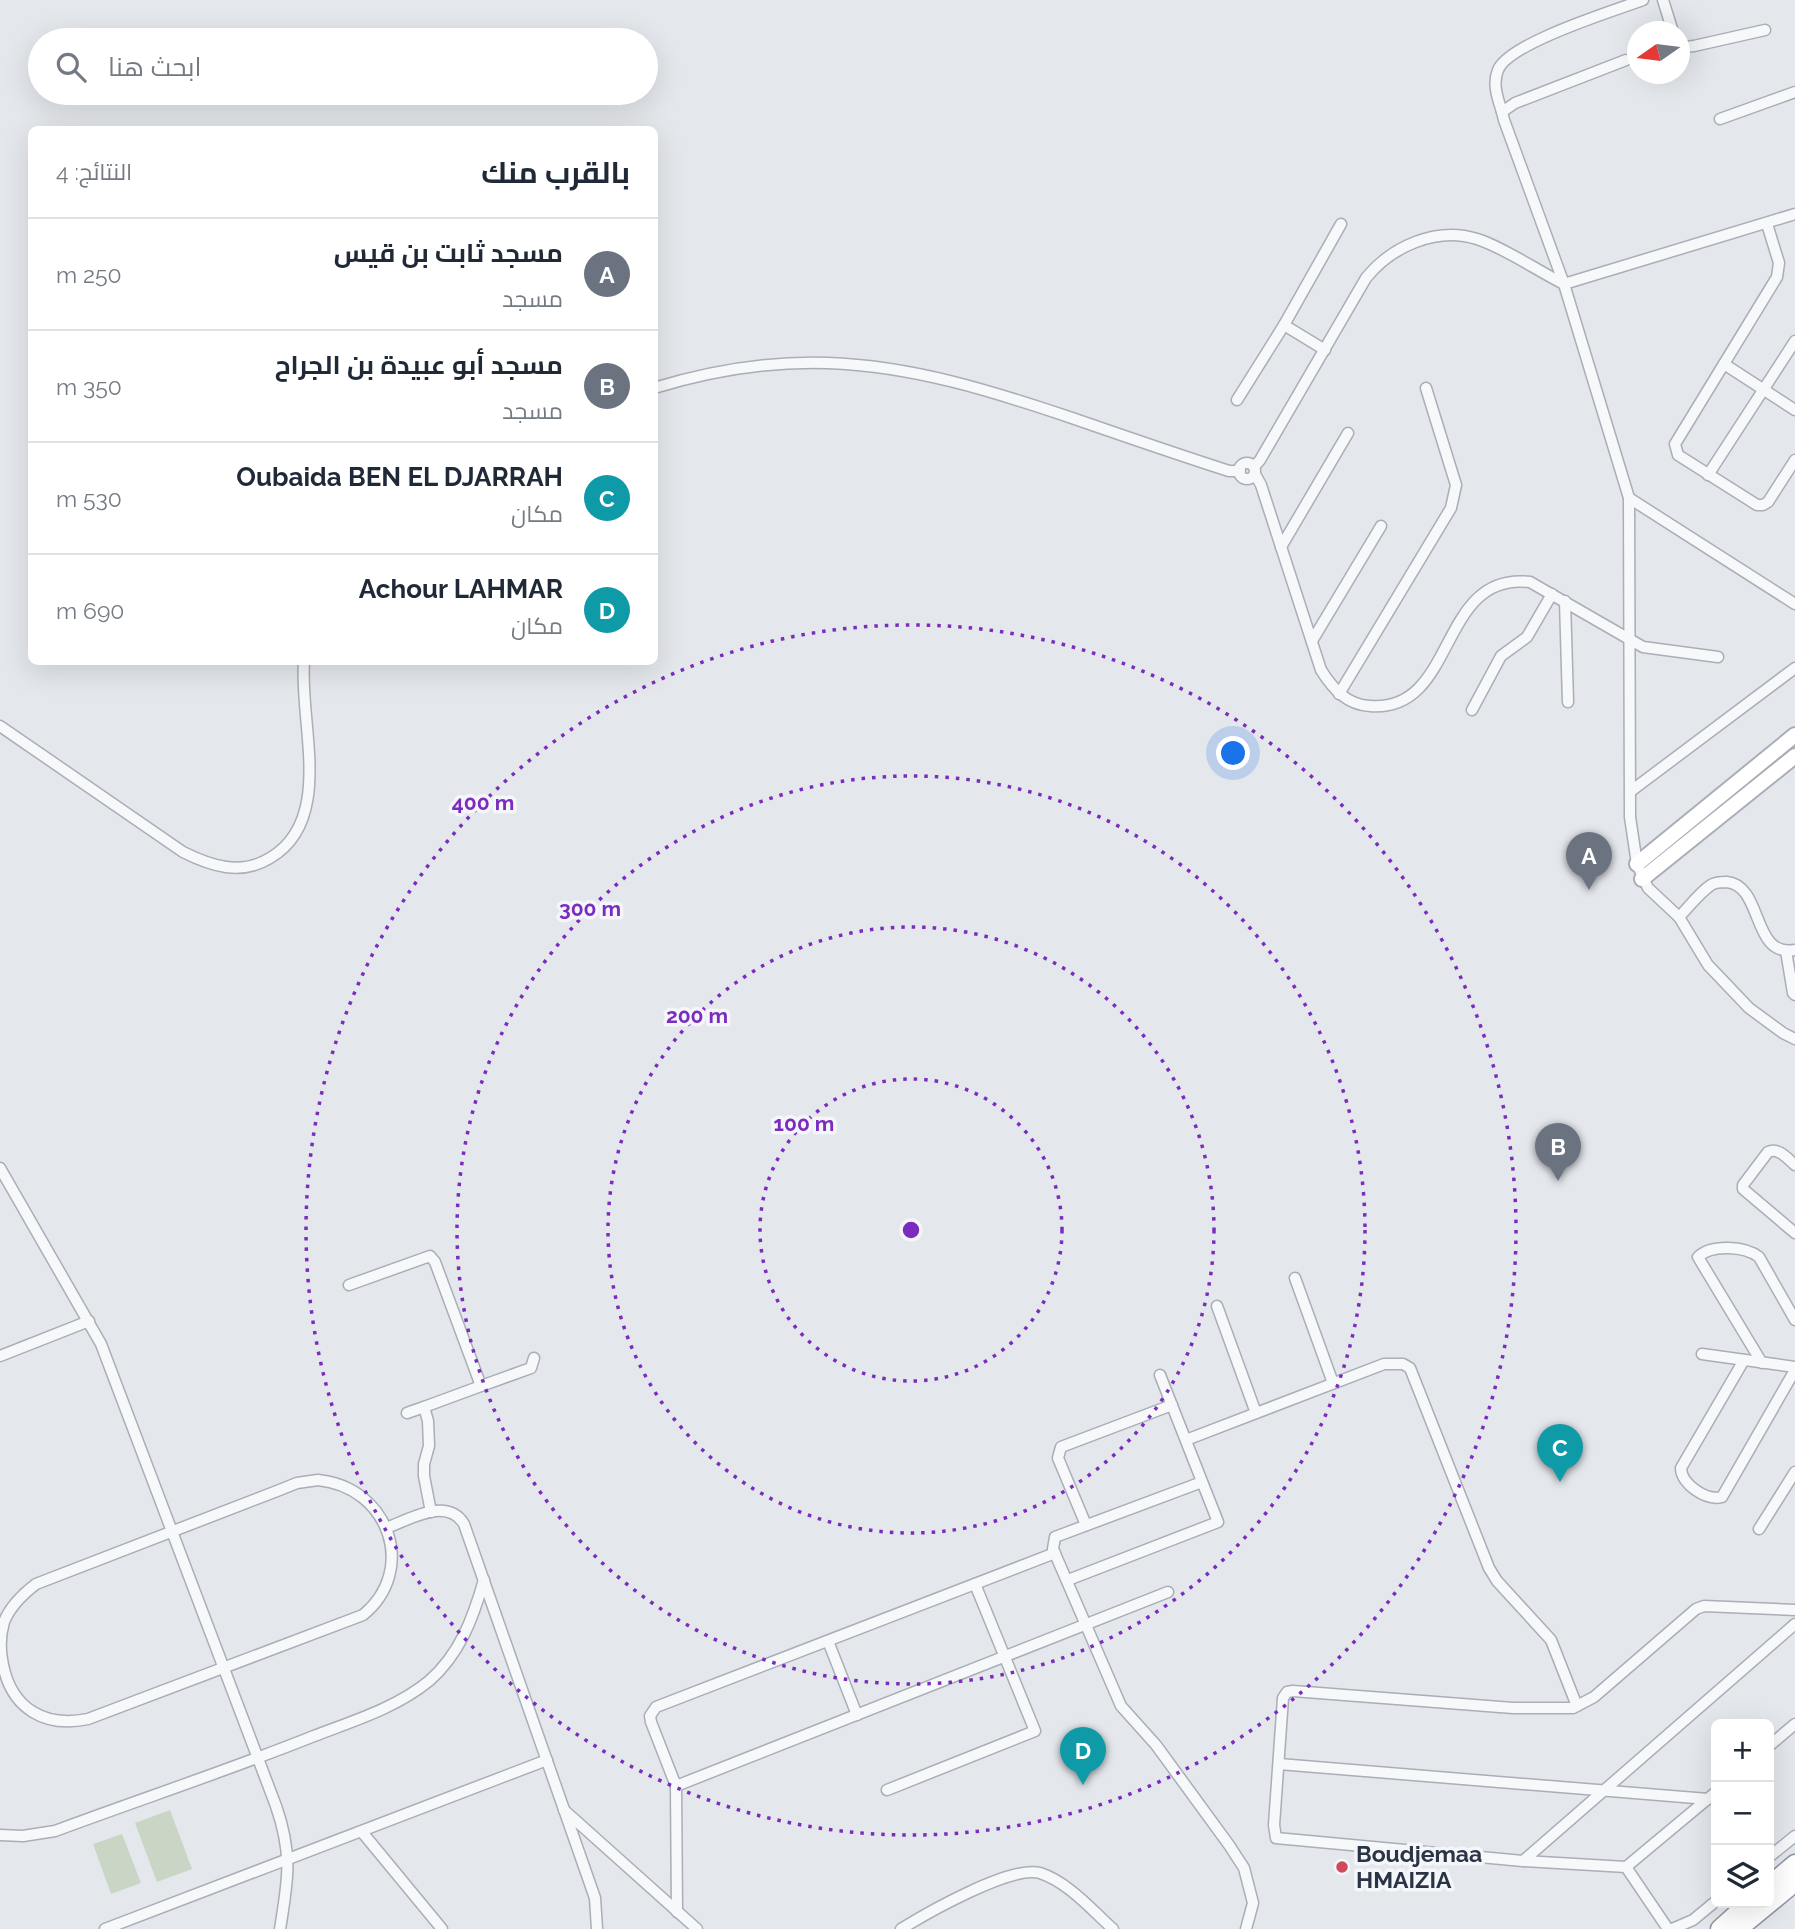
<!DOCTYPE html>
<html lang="ar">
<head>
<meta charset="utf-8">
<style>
	:root { --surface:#fff; --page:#f6f6f7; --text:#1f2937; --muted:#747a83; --line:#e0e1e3; --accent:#d1495b }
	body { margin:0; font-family:Raleway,Cairo,sans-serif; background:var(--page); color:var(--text); direction:rtl }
	.controls { position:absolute; right:21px; bottom:21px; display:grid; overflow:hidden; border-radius:10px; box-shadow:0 7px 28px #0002 }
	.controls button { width:63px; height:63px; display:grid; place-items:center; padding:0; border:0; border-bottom:2px solid var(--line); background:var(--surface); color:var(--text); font:35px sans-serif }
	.compass { position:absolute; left:1627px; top:21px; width:63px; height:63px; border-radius:50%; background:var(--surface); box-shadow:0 7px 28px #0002; rotate:256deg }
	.you { position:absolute; left:1234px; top:754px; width:24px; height:24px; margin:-18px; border:5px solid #fff; border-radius:50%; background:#1a73e8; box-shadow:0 0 0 10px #1a73e833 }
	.badge { display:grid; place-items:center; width:46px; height:46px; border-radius:50%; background:var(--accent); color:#fff; font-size:23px; font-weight:700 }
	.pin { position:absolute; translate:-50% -58px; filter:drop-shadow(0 2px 4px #0008) }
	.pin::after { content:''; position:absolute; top:37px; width:24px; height:21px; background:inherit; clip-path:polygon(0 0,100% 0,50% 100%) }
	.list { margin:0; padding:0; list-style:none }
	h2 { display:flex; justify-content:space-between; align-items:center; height:91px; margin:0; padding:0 28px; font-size:30px }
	h2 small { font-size:23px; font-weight:400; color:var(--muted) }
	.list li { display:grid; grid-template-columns:46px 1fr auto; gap:21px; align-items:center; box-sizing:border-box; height:112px; padding:0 28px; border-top:2px solid var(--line) }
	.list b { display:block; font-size:26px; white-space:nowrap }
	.list p { margin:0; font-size:23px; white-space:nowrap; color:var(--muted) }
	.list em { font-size:23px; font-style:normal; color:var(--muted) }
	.icon { flex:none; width:38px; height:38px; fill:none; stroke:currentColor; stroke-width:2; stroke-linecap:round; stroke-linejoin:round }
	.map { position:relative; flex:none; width:1795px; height:1929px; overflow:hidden; direction:ltr }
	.search { position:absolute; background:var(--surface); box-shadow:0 7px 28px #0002; left:28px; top:28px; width:630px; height:77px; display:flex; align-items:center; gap:18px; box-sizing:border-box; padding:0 24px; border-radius:38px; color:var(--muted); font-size:26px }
	.panel { position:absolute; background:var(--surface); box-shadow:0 7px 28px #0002; left:28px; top:126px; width:630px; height:539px; border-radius:10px; direction:rtl }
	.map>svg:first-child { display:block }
</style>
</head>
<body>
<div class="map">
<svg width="1795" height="1929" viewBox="0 0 1795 1929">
	<rect width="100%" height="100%" fill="#e4e7ec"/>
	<g fill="#c9d6c5">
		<polygon points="170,1810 192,1869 157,1882 135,1823"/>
		<polygon points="122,1834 141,1883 111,1894 93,1844"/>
	</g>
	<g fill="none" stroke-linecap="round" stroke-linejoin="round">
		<defs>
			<g id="street">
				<polyline points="1663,0 1673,32"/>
				<polyline points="1680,44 1685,47 1694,46 1765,30"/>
				<polyline points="1626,60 1515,103 1502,112 1504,120 1564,284 1629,498 1630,817 1637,864 1648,888 1679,917 1708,965 1749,1008 1783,1033 1795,1039"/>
				<path d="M1502,112c-4,-13 -10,-28 -4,-42 11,-27 115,-59 145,-70"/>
				<polyline points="1720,119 1795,92"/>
				<polyline points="1767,224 1779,263 1777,277 1675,444 1678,455 1757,505 1763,505 1768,502 1795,460"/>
				<polyline points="1284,325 1325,350"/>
				<polyline points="1724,364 1795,410"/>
				<path d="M654,388c56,-17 116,-27 174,-25 85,3 164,28 244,55 52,18 104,36 157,53h11"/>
				<polyline points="1237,400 1284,325 1341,224"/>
				<circle cx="1247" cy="471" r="8"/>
				<path d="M1254,467l6,-7 106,-182c25,-31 70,-52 111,-39 26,8 61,32 87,45l231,-70"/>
				<path d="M1255,474l6,11 60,185c12,19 26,35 49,36 88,7 67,-135 160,-124l113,65 75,10"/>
				<polyline points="1708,475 1795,341"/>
				<polyline points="1629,498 1795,604"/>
				<polyline points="1281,547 1348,433"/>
				<polyline points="1565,601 1568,702"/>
				<polyline points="1312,641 1381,526"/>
				<polyline points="1339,694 1451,508 1456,485 1426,388"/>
				<polyline points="1472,710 1501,656 1527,637 1552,594"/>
				<path d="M0,726l183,126c28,14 58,24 87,6 65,-38 29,-135 34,-196"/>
				<polyline points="1631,791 1795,668"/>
				<path d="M1679,917c10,-10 20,-24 32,-32 4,-3 10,-3 16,-3 37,4 24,76 68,68"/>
				<polyline points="1786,951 1793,993 1795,995"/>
				<path d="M1795,1165c-8,-7 -17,-18 -27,-13l-25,33v4l52,44"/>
				<path d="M0,1168l101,176 175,462c17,49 12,74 4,123"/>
				<polyline points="1295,1278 1333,1383"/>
				<polyline points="349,1285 430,1256 435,1262 481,1386 424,1407 428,1421 429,1446 424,1464 424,1476 431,1512"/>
				<polyline points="1217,1306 1256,1413"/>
				<polyline points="1702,1354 1795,1367"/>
				<polyline points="0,1356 89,1321"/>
				<path d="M1744,1360l-63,108c0,16 25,33 41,29l73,-127"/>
				<path d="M1762,1363l-64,-106c13,-13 47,-11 61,0l36,63"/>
				<polyline points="481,1386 531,1368 534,1358"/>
				<polyline points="407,1413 424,1407"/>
				<polyline points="1186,1440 1384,1364 1403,1364 1410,1368 1489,1568 1497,1581 1551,1640 1577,1706"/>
				<path d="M318,1480c71,7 100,90 45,135l-275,104c-43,9 -76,-10 -85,-54 -3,-14 -3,-30 1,-43 6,-16 19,-28 32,-38l241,-93 20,-8z"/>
				<polyline points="1202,1482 1055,1537 1053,1549 1121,1706 1156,1745 1229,1845 1244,1868 1253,1903 1246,1929"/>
				<polyline points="1086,1525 1058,1458 1061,1447 1172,1405"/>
				<path d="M386,1528c23,-8 61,-32 78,-4l131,374 2,31"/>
				<polyline points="1759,1529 1795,1472"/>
				<polyline points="1055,1553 656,1707 650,1716 651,1722 676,1786 1168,1592"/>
				<polyline points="1068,1580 1218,1522 1160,1375"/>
				<polyline points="828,1641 857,1715"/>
				<polyline points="1769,1746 1795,1724"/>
				<polyline points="1279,1764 1708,1799"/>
				<polyline points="676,1786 677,1912"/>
				<polyline points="887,1790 1035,1731 975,1584"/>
				<polyline points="1716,1792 1626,1867 1523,1861 1795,1624"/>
				<polyline points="564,1810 697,1929"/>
				<polyline points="362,1832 442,1929"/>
				<path d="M0,1835l23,1 32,-5c86,-32 174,-61 259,-95 39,-15 82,-28 115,-55 31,-27 44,-63 55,-101"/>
				<polyline points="1769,1857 1795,1836"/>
				<polyline points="1523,1861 1276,1838 1274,1825 1283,1698 1287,1692 1293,1691 1513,1708 1573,1708 1594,1697 1696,1609 1704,1606 1795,1610"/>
				<polyline points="1626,1867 1668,1929"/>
				<polyline points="105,1929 547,1760"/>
				<path d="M901,1929c26,-16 110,-64 139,-56 28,9 52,37 73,56"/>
				<polyline points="1672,1929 1693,1920 1716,1901"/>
			</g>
			<g id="secondary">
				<polyline points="1637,864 1795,735"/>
				<polyline points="1642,879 1795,756"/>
			</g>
			<g id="highway">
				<polyline points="1769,1886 1795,1864"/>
				<polyline points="1720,1929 1749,1903"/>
				<polyline points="1738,1929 1795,1882"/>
			</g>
		</defs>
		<use href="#street" stroke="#a9aeb7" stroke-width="13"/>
		<use href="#secondary" stroke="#a9aeb7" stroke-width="18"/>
		<use href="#highway" stroke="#8b94a3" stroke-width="21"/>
		<use href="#street" stroke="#f7f8fa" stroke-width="10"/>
		<use href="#secondary" stroke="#fff" stroke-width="14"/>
		<use href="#highway" stroke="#fff" stroke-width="18"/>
	</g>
	<g fill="none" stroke="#7b2cbf" stroke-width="3.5" stroke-dasharray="3.5 7">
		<circle cx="911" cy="1230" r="151"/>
		<circle cx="911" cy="1230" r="303"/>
		<circle cx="911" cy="1230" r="454"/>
		<circle cx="911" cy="1230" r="605"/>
	</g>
	<circle fill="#d1495b" stroke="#f4f6f9" stroke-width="2.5" cx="1342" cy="1867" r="7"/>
	<g text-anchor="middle" stroke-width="7" stroke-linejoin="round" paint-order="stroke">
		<g font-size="23" font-weight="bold" fill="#2b3445" stroke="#f4f6f9" text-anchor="start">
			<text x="1356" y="1862">Boudjemaa<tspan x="1356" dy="26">HMAIZIA</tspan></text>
		</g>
	</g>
	<circle cx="911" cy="1230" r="10" fill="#7b2cbf" stroke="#f4f6f9" stroke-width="3.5"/>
	<g font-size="21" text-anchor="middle" font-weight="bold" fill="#7b2cbf" stroke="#f4f6f9" stroke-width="7" stroke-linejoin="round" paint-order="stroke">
		<text x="483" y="810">400 m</text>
		<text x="590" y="916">300 m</text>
		<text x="697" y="1023">200 m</text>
		<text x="804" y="1131">100 m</text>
	</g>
</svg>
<div class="controls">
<button>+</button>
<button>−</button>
<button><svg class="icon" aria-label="layers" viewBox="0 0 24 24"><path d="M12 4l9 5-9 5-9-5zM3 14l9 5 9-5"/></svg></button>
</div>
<svg class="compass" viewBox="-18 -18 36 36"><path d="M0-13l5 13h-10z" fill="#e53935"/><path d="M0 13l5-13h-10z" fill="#747a83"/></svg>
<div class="you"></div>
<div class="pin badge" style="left:1589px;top:890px;background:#6b7280">A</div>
<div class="pin badge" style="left:1558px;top:1181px;background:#6b7280">B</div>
<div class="pin badge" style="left:1560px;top:1482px;background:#0f9aa8">C</div>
<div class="pin badge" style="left:1083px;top:1785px;background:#0f9aa8">D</div>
<div class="search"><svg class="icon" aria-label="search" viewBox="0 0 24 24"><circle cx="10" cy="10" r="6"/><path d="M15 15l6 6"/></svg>ابحث هنا</div>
<section class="panel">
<h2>بالقرب منك<small>النتائج: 4</small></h2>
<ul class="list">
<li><span class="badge" style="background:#6b7280">A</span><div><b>مسجد ثابت بن قيس</b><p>مسجد</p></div><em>250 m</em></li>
<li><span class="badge" style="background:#6b7280">B</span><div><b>مسجد أبو عبيدة بن الجراح</b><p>مسجد</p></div><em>350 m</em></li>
<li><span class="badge" style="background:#0f9aa8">C</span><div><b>Oubaida BEN EL DJARRAH</b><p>مكان</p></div><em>530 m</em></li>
<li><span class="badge" style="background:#0f9aa8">D</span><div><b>Achour LAHMAR</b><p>مكان</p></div><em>690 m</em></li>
</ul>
</section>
</div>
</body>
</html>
